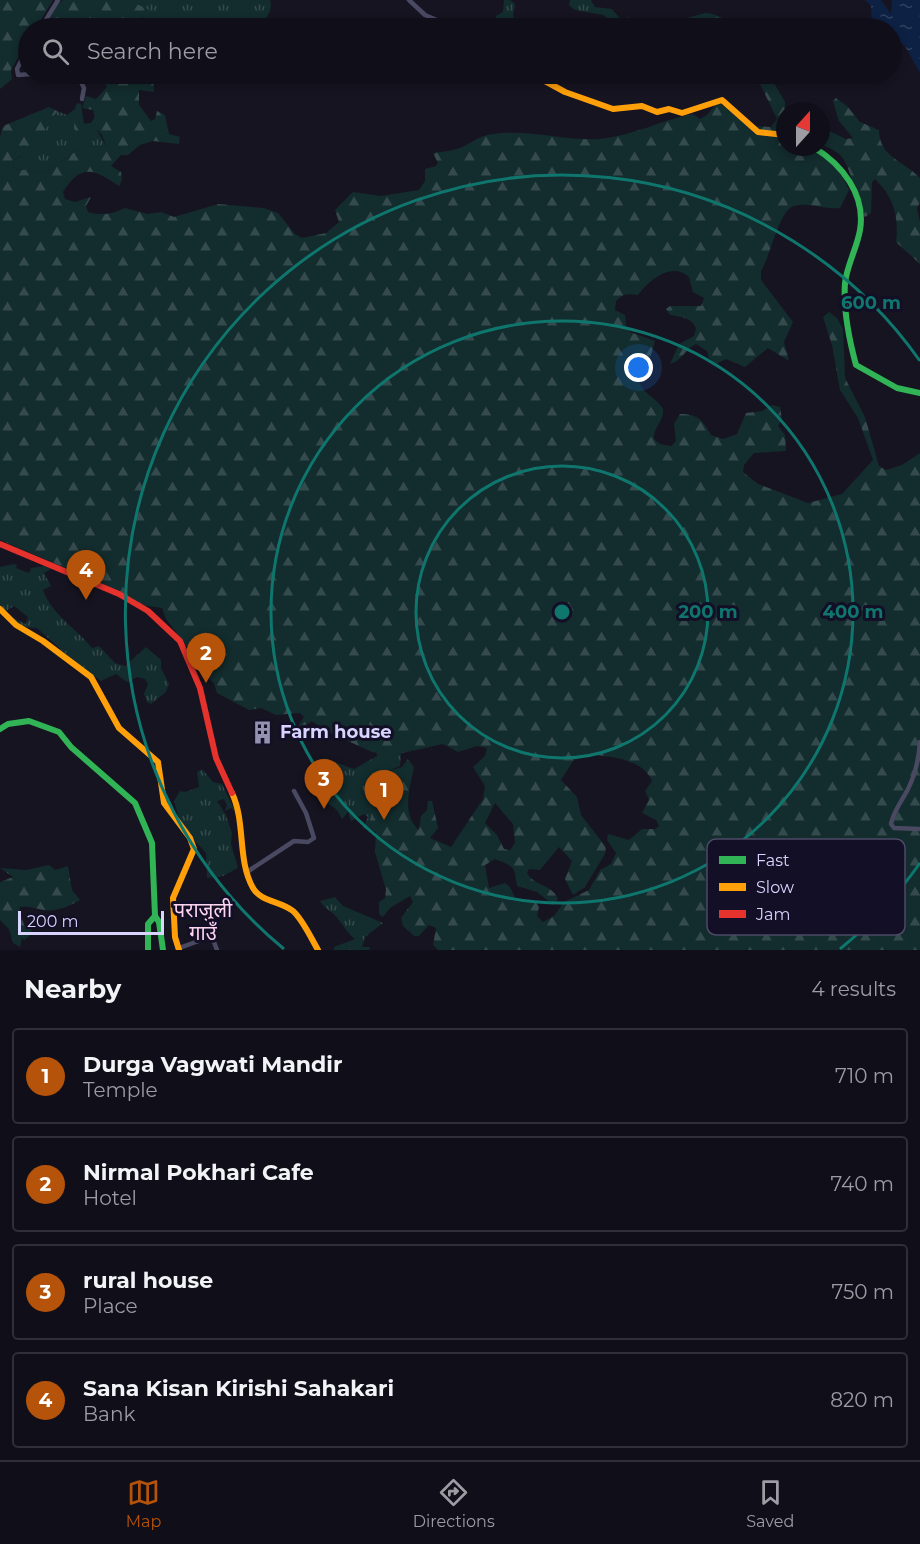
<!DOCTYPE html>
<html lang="en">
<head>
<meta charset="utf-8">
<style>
	:root { --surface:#100f19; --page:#191822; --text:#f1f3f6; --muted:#9c9ca2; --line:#302f38; --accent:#b45309 }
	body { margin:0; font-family:Montserrat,"Noto Sans Devanagari",sans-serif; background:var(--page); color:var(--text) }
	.compass { position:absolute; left:776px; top:102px; width:54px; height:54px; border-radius:50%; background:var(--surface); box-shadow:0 3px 9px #0003; rotate:21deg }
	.scale { position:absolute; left:18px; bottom:15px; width:146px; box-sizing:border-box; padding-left:6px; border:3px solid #d9d4ff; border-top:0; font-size:16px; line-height:21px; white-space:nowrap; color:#d9d4ff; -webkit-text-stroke:4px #130f26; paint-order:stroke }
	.you { position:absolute; left:639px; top:368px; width:21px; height:21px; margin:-15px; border:4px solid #fff; border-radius:50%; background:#1a73e8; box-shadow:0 0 0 9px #1a73e833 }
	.badge { display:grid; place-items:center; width:39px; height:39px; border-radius:50%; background:var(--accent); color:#fff; font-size:20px; font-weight:700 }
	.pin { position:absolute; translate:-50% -50px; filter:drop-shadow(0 2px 3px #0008) }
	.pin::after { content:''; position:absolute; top:32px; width:21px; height:18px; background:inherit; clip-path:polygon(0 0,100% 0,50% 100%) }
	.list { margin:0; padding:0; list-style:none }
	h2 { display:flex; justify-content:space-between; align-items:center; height:78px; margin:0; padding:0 24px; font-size:26px }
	h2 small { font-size:20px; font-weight:400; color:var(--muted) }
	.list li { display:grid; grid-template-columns:39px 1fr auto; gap:18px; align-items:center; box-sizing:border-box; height:96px; margin:0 12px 12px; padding:0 12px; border:2px solid var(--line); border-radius:6px }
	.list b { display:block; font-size:22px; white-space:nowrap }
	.list p { margin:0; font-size:20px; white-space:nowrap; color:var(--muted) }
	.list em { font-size:20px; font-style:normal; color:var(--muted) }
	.icon { flex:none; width:33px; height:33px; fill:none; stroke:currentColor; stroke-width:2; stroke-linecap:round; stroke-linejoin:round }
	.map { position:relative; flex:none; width:920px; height:950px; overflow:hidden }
	.search { position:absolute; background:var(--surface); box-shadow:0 3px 9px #0003; left:18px; right:18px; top:18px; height:66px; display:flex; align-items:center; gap:15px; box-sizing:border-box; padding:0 21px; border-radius:33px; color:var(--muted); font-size:22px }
	.sheet { height:510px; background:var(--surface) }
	nav { display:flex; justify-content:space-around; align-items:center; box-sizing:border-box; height:84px; border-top:2px solid var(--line); background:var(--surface); font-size:16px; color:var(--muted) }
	nav a { display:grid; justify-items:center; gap:3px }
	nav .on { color:var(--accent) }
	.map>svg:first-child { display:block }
</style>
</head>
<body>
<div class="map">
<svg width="920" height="950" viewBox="0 0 920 950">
	<defs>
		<pattern id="grass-tufts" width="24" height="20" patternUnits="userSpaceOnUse" patternTransform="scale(1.5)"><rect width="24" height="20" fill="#132c2d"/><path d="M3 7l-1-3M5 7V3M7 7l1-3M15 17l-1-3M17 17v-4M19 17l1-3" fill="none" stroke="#354a4c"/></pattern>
		<pattern id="forest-firs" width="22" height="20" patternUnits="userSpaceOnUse" patternTransform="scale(1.5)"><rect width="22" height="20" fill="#132c2d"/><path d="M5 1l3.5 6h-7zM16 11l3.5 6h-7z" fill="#354a4c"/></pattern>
		<pattern id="water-ripples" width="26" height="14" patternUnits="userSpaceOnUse" patternTransform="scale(1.5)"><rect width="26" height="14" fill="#0d2144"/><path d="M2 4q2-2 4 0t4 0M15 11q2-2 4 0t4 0" fill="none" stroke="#304060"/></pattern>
	</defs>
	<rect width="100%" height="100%" fill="#161421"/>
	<g fill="url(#grass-tufts)">
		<path d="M127,0h143c4,12 -6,21 -15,28h-27l-19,-9 -1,6 -25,-6 -8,9 -5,-5 -4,5h-8l-15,-21 -11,-3z"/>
		<polygon points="504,0 510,0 515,4 513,15 517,28 509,28 503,22 496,22 496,16 503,12"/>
		<path d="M570,0h21l4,7 17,2 9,11 7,-3c8,11 14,11 27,9l-2,2h-31l-19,-13 -28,-5 -6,-5z"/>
		<polygon points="549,74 593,77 594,74 651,74 657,80 628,75 576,83"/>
		<polygon points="77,103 81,104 84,125 80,124 75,116 79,133 76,136 97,130 106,146 82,147 43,174 14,168 12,161 22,156 57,111 67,115 75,109"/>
		<path d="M14,564l3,1 -1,3 13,5 2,-5 14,-2 6,3 -7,4 7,13 -8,4c9,25 33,38 49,58l7,-2 16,17 10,3 21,-19 15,13v8l8,16 -3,8 -15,12 -4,-2 -3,-8 4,-10 -3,-5 -8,-2 -10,5 -11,-8 -15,7 -24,-17 -40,-36 -17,-1 -13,-12 19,9 2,-7 -14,-11 -8,5 -6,-5v-39z"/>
		<polygon points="376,751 393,755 401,753 400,766 389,771 377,789 370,829 363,828 368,817 364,814 351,821 348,812 342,819 337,810 321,798 310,781 322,770 324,758 354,769 377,756"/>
		<polygon points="202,769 213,782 222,784 235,811 231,808 225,811 227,805 224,799 217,801 226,815 232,833 231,844 238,868 223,876 207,878 206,853 181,825 174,801 180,791 185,792 199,787 197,772"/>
		<path d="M335,897l8,9 40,17 -18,14 -3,10h8l-1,3h-35v-3l21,-8c-8,-6 -11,-13 -17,-20 -5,-8 -13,-9 -18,-18z"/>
	</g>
	<g fill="url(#forest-firs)" fill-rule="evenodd">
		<polygon points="0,0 53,0 36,28 28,28 28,40 11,70 12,79 0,89"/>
		<polygon points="63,0 127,0 148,9 154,23 142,17 135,28 45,28 58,3"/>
		<path d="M705,13c13,0 23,10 36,12 17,4 32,-2 48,3h-125l2,-4z"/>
		<path d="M100,74h66l-3,4 -10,-3 1,17 -15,-2v15l12,16 4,-2 2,-8 8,4 4,19 11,3 -1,7 -26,-3 -13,4 -12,10h-7l-10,11 10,6 1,8 -3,6c-25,-17 -38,-23 -56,6l2,7 10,3 16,-5 -5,9 2,6c13,4 25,2 37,-4l23,6 13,-2 13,5 44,-13 46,4 14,5 17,21 7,4 24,-5 13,-11 -4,-12 18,-18 28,4 38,-6 6,-9v-12l11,-3 2,-3 -5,-10c9,-1 18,-2 27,-5 12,-5 20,-13 33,-14 36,-5 71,7 106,5 34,-3 62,-19 94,-25l7,5 7,-4 11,-13 34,24 19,1 6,-8 -16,-33 -14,-12h22l16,28v45h26l26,18 12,25 -9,18c-16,2 -30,-6 -46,-2 -15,4 -23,49 -33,65v9l32,42 -9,20 5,19 -21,-13 -23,19 -19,-8 -10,5 -7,-6 -2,-7 -11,-7c-11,5 -14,17 -26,20l9,-20 15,-8 2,-8c-5,-11 -16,-11 -26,-13l-4,-6 4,-3h31l3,-8 -11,-6 -4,-15c-18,-16 -40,4 -51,18 -11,-1 -14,-2 -22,6l-1,9 10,5 1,11 4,6 25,9 -7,25 -8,5c-6,20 15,24 23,38 1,13 -10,18 -9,30l6,5 11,2 5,-5 -2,-17 6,-10c19,0 23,7 31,21l12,4 14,-5 9,-21 16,-2 10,-6 8,2 2,12 -4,7 7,9 1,16 -32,2 -10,12 -1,7 15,12 50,19 34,-9 31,-34 -15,-42 -18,-28 -8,-45 -9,-28 6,-5 8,6 6,11 2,49 20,39 14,49 7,4 16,-5 18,-12v497h-482l-5,-5 3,-17 -7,-3 -10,11h-5l-11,-10 -2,-8 12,-16 -3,-6 -20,12 -7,9 -4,-3v-12l6,-4 1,-8 -11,-38 1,-20 -6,-3 2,-22 8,-24 9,-12 13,-4 6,-8 6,8c-4,20 -13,48 5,63l2,-14 6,-6 1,-9h4l6,27 -8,10 21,9 32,-48 2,-13 -12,-19 12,-11 2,-8 -10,-2 -19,6 -15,-8 -50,11 -21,-3 -44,-20 -16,-11 -12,8 -2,-3 6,-9 -4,-4 -24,2 -15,-7 -12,2 -32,-17 -3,-10 -16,-13 -9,-21 -23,-30 -4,-11 -20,-3 -25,-15 -117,-50v-403l3,-11 46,-19 8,4 -19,31 -13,12 -13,7 2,7 29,6 39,-27 24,-1 -4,-11 -5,-5 -15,13 -7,-7 4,-3 -5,-4 1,-14 5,9 11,-1 4,-7 -2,-6 -11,-2 4,-12 10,3 11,-12zM584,755c21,0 59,3 68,26l-7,10 4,9 -7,13 14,7 3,6 -4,3h-13l-13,11 -21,-6 -1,6 9,13 -5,11 -11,6 -11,20 -25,12 -10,14 -11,6 -6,-6 2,-9c-6,-12 -13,-5 -23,-7l-6,-13 -5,-4 -16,5 -4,-23 10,-6c22,8 19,9 22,27l20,6 16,13 5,-6c-6,-15 -24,-13 -31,-26l2,-4 11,1 19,-23 13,14 -7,18 8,16 12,-8 20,-33 1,-7 -25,-32 -4,-18 -16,-17 12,-19zM495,803l18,21 2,19 -5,7 -6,-1 -7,-14 -12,-12z"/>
		<path d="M836,98l11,8 13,16 19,8c0,27 25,31 41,48v25l-3,5 3,14v42l-24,-22c3,-25 -2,-45 -21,-63l-3,3 -1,31 -6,4c-9,-7 -11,-46 -24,-61 -4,-5 -14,-9 -20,-12v-17l25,12 7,-1 -14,-17 -6,-20z"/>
		<path d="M49,865l6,5 13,-4 4,24 8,10c-10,6 -24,12 -36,10 -10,-1 -11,-4 -24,-3l-1,4 6,16 5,-1 2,8 -8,6 -2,-2 -2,9 -7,-4 -4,-14 -9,-9v-38l13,-5 -13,-9 26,2z"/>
	</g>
	<polygon fill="url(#water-ripples)" points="865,0 881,0 891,14 892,0 920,0 920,73 905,46 892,36 892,28 872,27 871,6"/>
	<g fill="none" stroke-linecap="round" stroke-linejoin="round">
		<g stroke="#4a4962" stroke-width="4.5">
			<polyline points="409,0 425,15 455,28"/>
			<polyline points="41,28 58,0"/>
			<polyline points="28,47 17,69 18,75 31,74"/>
			<polyline points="77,74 84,88 82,99"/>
			<path d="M920,742c-1,15 -5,33 -12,47 -6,12 -14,21 -17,35l3,4 26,1"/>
			<polyline points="247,872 294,841 308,842 314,838 306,813 294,791"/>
			<polyline points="179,948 207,938 214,942 217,950"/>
		</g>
		<g stroke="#30b455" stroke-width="6">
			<path d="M813,147c29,17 53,48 47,83 -3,18 -13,35 -15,53 -2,27 4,56 11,82l41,23 23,5"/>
			<polyline points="0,729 8,724 29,721 59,732 71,747 135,803 152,843 155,916"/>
			<polyline points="148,950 148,924 155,916 159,922 163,950"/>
		</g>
		<g stroke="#ff9f0a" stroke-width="6">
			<polyline points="532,74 565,92 613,109 642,106 657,112 669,109 682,113 722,100 758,132 785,135"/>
			<polyline points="0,609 16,625 43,641 91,677 119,728 158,762 164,803 190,838 194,849 173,898 175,937 179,950"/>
			<path d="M232,793c14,30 5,67 21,95 8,14 28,13 40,23 10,9 18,27 25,39"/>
		</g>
		<polyline stroke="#e5322d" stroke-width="6" points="0,544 119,594 148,611 180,641 200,688 216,758 232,793"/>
	</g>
	<g fill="none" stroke="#0f766e" stroke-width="3">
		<circle cx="562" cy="612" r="146"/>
		<circle cx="562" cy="612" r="291"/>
		<path d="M920 863A437 437 0 0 1 840 949M284 949A437 437 0 1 1 920 361"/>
	</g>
	<defs>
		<symbol id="building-bare" viewBox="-9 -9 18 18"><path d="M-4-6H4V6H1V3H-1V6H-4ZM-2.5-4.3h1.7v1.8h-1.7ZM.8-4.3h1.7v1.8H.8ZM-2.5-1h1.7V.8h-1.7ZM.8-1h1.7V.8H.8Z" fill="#9591b1" stroke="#130f26" stroke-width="2.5" paint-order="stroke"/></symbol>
	</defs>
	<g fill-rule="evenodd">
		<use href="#building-bare" x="246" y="716" width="33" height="33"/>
	</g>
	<g text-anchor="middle" stroke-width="6" stroke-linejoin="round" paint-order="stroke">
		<g font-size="18" font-weight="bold" fill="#d9d4ff" stroke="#130f26" text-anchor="start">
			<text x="280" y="738">Farm house</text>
		</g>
		<g font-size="20" fill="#ffd6f0" stroke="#130f26">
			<text x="203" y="917">पराजुली<tspan x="203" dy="23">गाउँ</tspan></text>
		</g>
	</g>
	<rect x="707" y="839" width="198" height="96" rx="9" fill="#130f26" stroke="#4e4a67" stroke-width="1.5"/>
	<rect x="719" y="856" width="27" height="8" fill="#30b455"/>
	<rect x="719" y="883" width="27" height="8" fill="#ff9f0a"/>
	<rect x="719" y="910" width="27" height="8" fill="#e5322d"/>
	<g font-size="16" fill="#d9d4ff">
		<text x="756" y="866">Fast</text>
		<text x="756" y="893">Slow</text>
		<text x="756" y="920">Jam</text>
	</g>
	<circle cx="562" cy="612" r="9" fill="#0f766e" stroke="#130f26" stroke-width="3"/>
	<g font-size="18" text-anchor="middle" font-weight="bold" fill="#0f766e" stroke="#130f26" stroke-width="6" stroke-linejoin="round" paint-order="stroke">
		<text x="871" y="309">600 m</text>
		<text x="708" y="618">200 m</text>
		<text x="853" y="618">400 m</text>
	</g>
</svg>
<svg class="compass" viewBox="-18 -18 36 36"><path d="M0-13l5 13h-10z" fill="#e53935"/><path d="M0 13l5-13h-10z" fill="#9c9ca2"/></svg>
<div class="scale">200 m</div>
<div class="you"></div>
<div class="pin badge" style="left:384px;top:820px">1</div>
<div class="pin badge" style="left:206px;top:683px">2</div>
<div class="pin badge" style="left:324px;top:809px">3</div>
<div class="pin badge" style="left:86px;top:600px">4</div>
<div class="search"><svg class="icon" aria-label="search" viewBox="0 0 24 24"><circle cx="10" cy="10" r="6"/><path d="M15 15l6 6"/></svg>Search here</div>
</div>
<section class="sheet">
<h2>Nearby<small>4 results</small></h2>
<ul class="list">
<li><span class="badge">1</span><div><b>Durga Vagwati Mandir</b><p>Temple</p></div><em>710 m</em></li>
<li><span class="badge">2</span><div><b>Nirmal Pokhari Cafe</b><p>Hotel</p></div><em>740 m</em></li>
<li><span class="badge">3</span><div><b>rural house</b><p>Place</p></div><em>750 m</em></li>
<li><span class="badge">4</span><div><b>Sana Kisan Kirishi Sahakari</b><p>Bank</p></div><em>820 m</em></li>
</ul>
</section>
<nav>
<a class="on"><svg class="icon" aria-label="map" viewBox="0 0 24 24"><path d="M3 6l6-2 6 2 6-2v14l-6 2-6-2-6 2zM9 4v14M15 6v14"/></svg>Map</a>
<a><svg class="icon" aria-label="directions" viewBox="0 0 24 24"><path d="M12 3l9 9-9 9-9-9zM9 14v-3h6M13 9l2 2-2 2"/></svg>Directions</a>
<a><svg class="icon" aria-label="saved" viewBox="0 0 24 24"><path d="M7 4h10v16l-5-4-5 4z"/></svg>Saved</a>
</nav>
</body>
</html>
